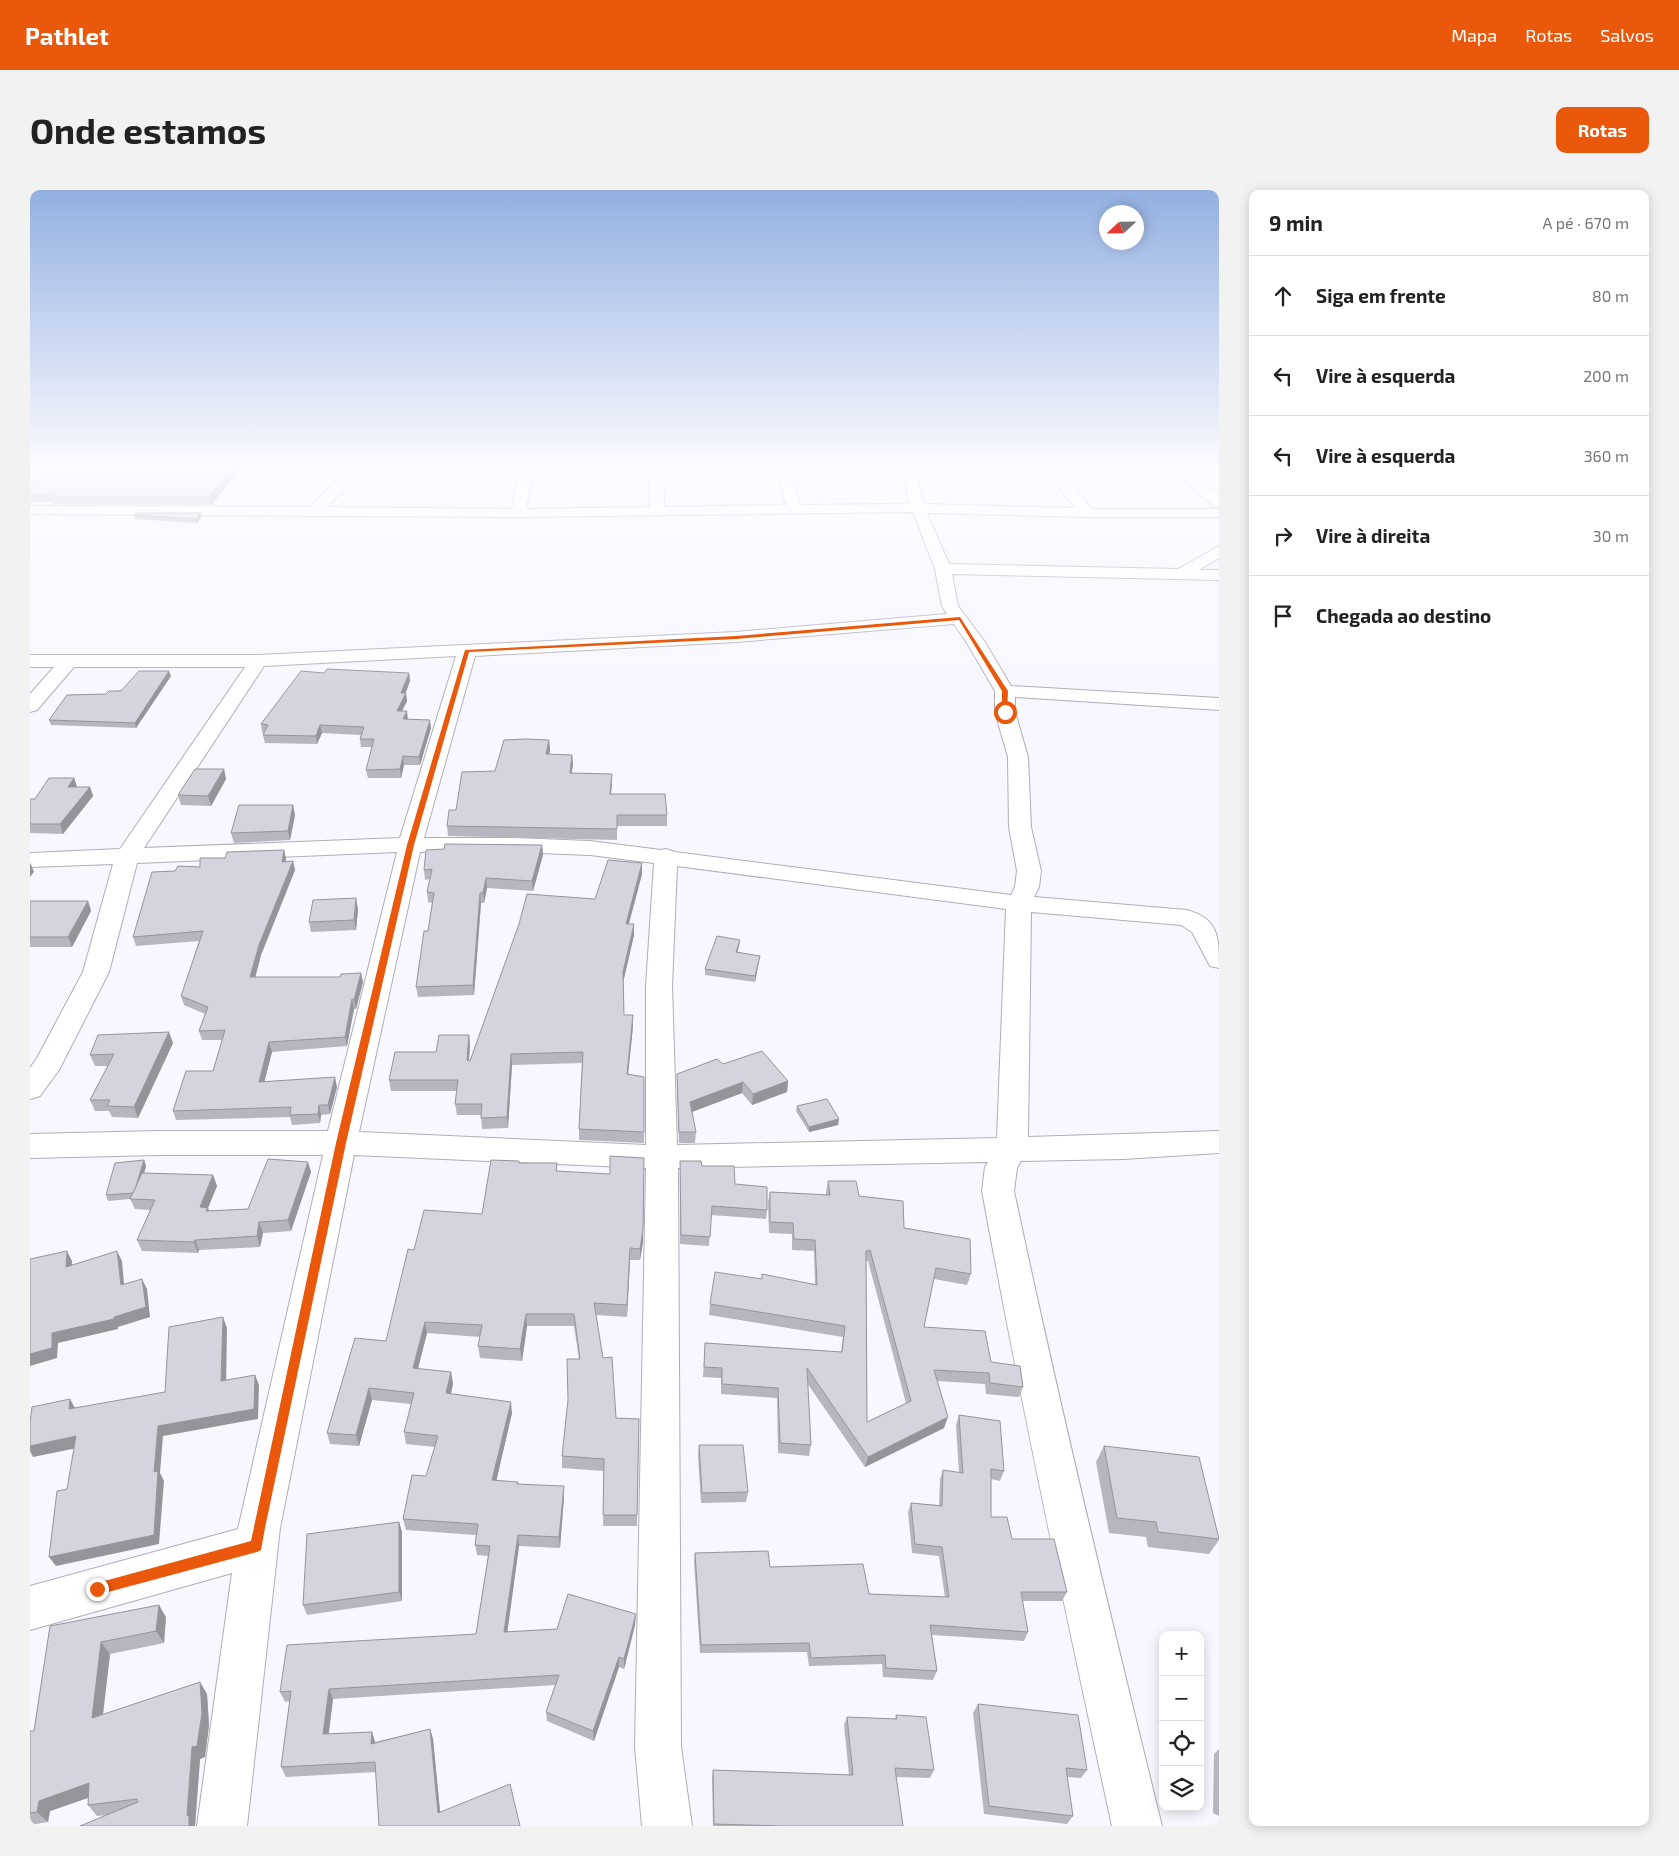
<!DOCTYPE html>
<html lang="pt">
<head>
<meta charset="utf-8">
<style>
	:root { --surface:#fff; --page:#f2f2f2; --text:#222; --muted:#767676; --line:#e0e0e0; --accent:#ea580c }
	body { margin:0; font-family:"Exo 2",sans-serif; background:var(--page); color:var(--text) }
	.controls { position:absolute; right:15px; bottom:15px; display:grid; overflow:hidden; border-radius:10px; box-shadow:0 2px 12px #0003 }
	.controls button { width:45px; height:45px; display:grid; place-items:center; padding:0; border:0; border-bottom:1px solid var(--line); background:var(--surface); color:var(--text); font:25px sans-serif }
	.compass { position:absolute; left:1069px; top:15px; width:45px; height:45px; border-radius:50%; background:var(--surface); box-shadow:0 2px 12px #0003; rotate:248deg }
	.stop { position:absolute; width:15px; height:15px; margin:-11px; border:4px solid #ea580c; border-radius:50%; background:#fff }
	.stop.end { background:#ea580c; border-color:#fff; box-shadow:0 1px 5px #0008 }
	.list { margin:0; padding:0; list-style:none }
	h2 { display:flex; justify-content:space-between; align-items:center; height:65px; margin:0; padding:0 20px; font-size:21px }
	h2 small { font-size:16px; font-weight:400; color:var(--muted) }
	.list li { display:grid; grid-template-columns:32px 1fr auto; gap:15px; align-items:center; box-sizing:border-box; height:80px; padding:0 20px; border-top:1px solid var(--line) }
	.list b { display:block; font-size:19px; white-space:nowrap }
	.list em { font-size:16px; font-style:normal; color:var(--muted) }
	.icon { flex:none; width:28px; height:28px; fill:none; stroke:currentColor; stroke-width:2; stroke-linecap:round; stroke-linejoin:round }
	.map { position:relative; flex:none; width:1189px; height:1636px; overflow:hidden; border-radius:10px }
	header { display:flex; align-items:center; gap:30px; box-sizing:border-box; height:70px; padding:0 25px; background:var(--accent); color:#fff }
	header strong { font-size:24px }
	nav { display:flex; gap:28px; margin-inline-start:auto; font-size:18px }
	.intro { display:flex; align-items:center; justify-content:space-between; box-sizing:border-box; height:120px; padding:0 30px }
	h1 { margin:0; font-size:35px }
	.button { padding:12px 22px; border-radius:10px; background:var(--accent); color:#fff; font-size:18px; font-weight:700 }
	main { display:flex; gap:30px; padding:0 30px }
	aside { flex:1; background:var(--surface); border-radius:10px; box-shadow:0 2px 12px #0003 }
	.map>svg:first-child { display:block }
</style>
</head>
<body>
<header>
<strong>Pathlet</strong>
<nav><a>Mapa</a><a>Rotas</a><a>Salvos</a></nav>
</header>
<div class="intro"><h1>Onde estamos</h1><a class="button">Rotas</a></div>
<main>
<div class="map">
<svg width="1189" height="1636" viewBox="0 0 1189 1636">
	<rect width="100%" height="100%" fill="#f8f6ff"/>
	<g fill="none" stroke-linecap="round" stroke-linejoin="round">
		<defs>
			<g id="minor">
				<path d="M329,275h16l-19,13 -30,29 186,2 8,-44h14l-8,44 124,-2 -1,-42h14l1,42 122,-2 -11,-40h14l11,40 110,-1 -10,-39h14l10,39 152,4 -36,-43h14l38,44h127v8h-131l-161,-4 22,51 229,5 41,-23v12l-20,12h20v10l-267,-6 6,32 27,36 26,44 208,12v12l-204,-13v15l13,45 3,70 10,44 -2,16 -5,10 153,13c32,9 32,27 32,58l-9,-2 -18,-34 -11,-7 -150,-13 -3,225 191,-6v22l-96,6 -102,2 -4,7 -3,23c45,213 96,424 148,635h-50c-46,-211 -91,-422 -130,-635l3,-24 3,-5 -310,6 3,579 11,79h-50l-7,-79 11,-579 -292,-13 -74,373 -33,298h-50l35,-253 -202,57v-44l208,-57 85,-374h-164l-129,3v-24l129,-3h169l69,-279 -260,11 -28,109 -50,98 -19,26 -10,3v-31l7,-10 46,-86 30,-108 -83,3v-14l90,-4 125,-182h-171l-37,43 -7,2v-18l24,-27h-24v-12h228l478,-23 211,-18 -5,-8 -7,-37 -22,-57 -395,5 -488,-3v-8l280,1 36,-35zM924,434l13,19 28,48v21l13,45 1,70 8,44 -2,16 -4,8 -336,-43 -9,-3 -5,1 -71,-9 -76,-3h-90l51,-182 261,-14zM426,466l-56,182 -256,10 120,-182zM390,662h94l76,3 64,8 -8,123v159l-287,-13zM647,676l329,43 -9,229 -320,7 -5,-159z"/>
				<polygon points="1138,275 1153,275 1189,307 1189,318 1184,317"/>
			</g>
		</defs>
		<use href="#minor" stroke="#b0adb7" stroke-width="2"/>
		<use href="#minor" fill="#fff" fill-rule="evenodd"/>
	</g>
	<g fill="#b7b5be" fill-rule="evenodd">
		<polygon points="21,275 213,275 181,315 23,314 22,312 0,312 0,295"/>
		<polygon points="104,325 171,327 167,333 105,329"/>
		<polygon points="294,483 379,483 380,491 375,503 377,511 372,521 378,529 401,538 390,575 374,575 371,588 338,588 336,580 342,557 331,557 330,549 331,545 292,543 287,554 235,553 233,545 234,543 232,542 231,534"/>
		<polygon points="141,486 106,538 21,535 19,530 76,504"/>
		<polygon points="519,550 520,560 519,564 542,565 543,575 541,583 582,584 581,604 637,625 637,636 587,636 587,650 418,646 417,636 465,581"/>
		<polygon points="194,579 196,589 181,616 151,615 148,605"/>
		<polygon points="44,588 47,597 60,597 63,606 33,644 0,643 0,609 5,609"/>
		<polygon points="263,615 265,625 260,650 204,653 201,643"/>
		<polygon points="512,655 513,665 503,701 457,698 454,713 451,713 444,805 388,807 386,797 398,741 402,713 398,712 397,702 400,689 395,690 394,680"/>
		<polygon points="254,660 256,669 256,672 263,671 265,680 231,765 225,787 310,787 331,783 333,792 326,819 324,819 317,856 242,862 234,891 307,897 300,924 291,925 290,933 262,935 260,927 146,930 143,921 183,881 192,850 172,850 169,841 175,824 154,815 151,806 169,751 106,756 103,747 145,681 170,677 195,668"/>
		<polygon points="612,684 599,734 604,734 604,745 593,792 594,825 603,836 598,884 614,887 614,953 549,950 549,939 552,873 482,875 478,938 452,939 451,925 427,925 425,914 427,901 361,901 359,890 406,862 439,845 440,856 439,871 440,871 565,709"/>
		<polygon points="0,711 58,711 61,721 42,757 0,757"/>
		<polygon points="328,719 326,740 281,742 279,732"/>
		<polygon points="709,756 707,763 729,771 725,792 675,785 675,779"/>
		<polygon points="143,853 108,928 82,927 79,921 65,921 60,910 78,876 65,876 60,865"/>
		<polygon points="693,874 758,891 757,902 722,915 712,903 662,922 666,942 665,953 649,953 647,895 647,884"/>
		<polygon points="767,916 809,929 808,935 779,942 766,921"/>
		<polygon points="114,970 116,976 114,983 183,985 187,996 178,1018 179,1021 218,1019 281,982 261,1041 233,1043 230,1057 169,1060 168,1063 112,1061 107,1050 120,1020 105,1019 100,1009 78,1011 76,1005"/>
		<polygon points="650,971 672,976 705,994 737,1020 736,1029 681,1025 679,1056 650,1054"/>
		<polygon points="489,973 527,973 527,981 613,1052 610,1070 600,1070 597,1127 566,1125 573,1168 586,1228 609,1229 607,1336 573,1336 574,1281 532,1278 532,1266 549,1169 544,1136 497,1136 492,1171 450,1168 448,1156 450,1147 397,1143 388,1179 421,1182 423,1194 421,1204 482,1223 466,1291 488,1294 534,1307 530,1358 489,1356 477,1442 605,1435 594,1479 589,1477 564,1551 517,1531 516,1522 525,1495 303,1509 299,1544 342,1542 345,1552 400,1539 403,1549 410,1622 490,1636 349,1636 346,1582 256,1587 251,1577 260,1511 255,1512 250,1502 446,1444 458,1366 447,1365 445,1355 446,1345 376,1340 373,1329 396,1286 405,1257 376,1254 374,1242 381,1214 342,1210 329,1256 300,1254 297,1243 356,1151 384,1060 452,1024"/>
		<path d="M798,991l31,15 112,78 -4,11 -33,-6 -10,48 67,35 32,25 -4,10 -33,-3 -1,-10 -48,-3 7,47 -79,39 -58,-84 4,62 -2,11 -31,-3 -1,-55 -56,-4v-16l-18,-1 2,-34 136,9 2,-15 -134,-22 1,-11 52,-25 53,5 -1,-33 -22,-1v-16l-23,-1 -1,-31 2,-10 56,3v-3zM836,1071h2l38,142 -39,19z"/>
		<polygon points="929,1225 974,1281 970,1291 961,1289 961,1327 982,1349 1037,1402 1032,1411 992,1411 998,1442 994,1451 902,1445 907,1481 903,1490 853,1487 852,1474 779,1476 777,1462 670,1463 664,1372 665,1363 740,1377 839,1404 915,1407 909,1366 882,1363 878,1322 881,1313 909,1315 910,1289 913,1280 929,1283 926,1235"/>
		<polygon points="669,1255 718,1302 716,1312 671,1313 668,1266"/>
		<polygon points="1074,1256 1189,1350 1179,1364 1118,1357 1116,1347 1079,1343 1066,1272"/>
		<polygon points="369,1332 372,1342 372,1411 277,1425 273,1415"/>
		<polygon points="136,1427 134,1453 80,1464 73,1525 177,1504 179,1535 175,1567 170,1569 165,1636 77,1625 67,1626 58,1615 58,1608 20,1621 18,1632 0,1635 0,1541 4,1541 20,1436"/>
		<polygon points="948,1514 1057,1580 1051,1588 1037,1587 1043,1626 1037,1634 954,1624 943,1523"/>
		<polygon points="866,1525 904,1580 900,1588 866,1587 873,1636 683,1636 682,1588 683,1580 819,1585 814,1535 817,1527 865,1529"/>
		<polygon points="1189,1559 1189,1626 1183,1623 1184,1564"/>
	</g>
	<g fill="#95949b">
		<polygon points="205,275 213,275 181,315 179,307"/>
		<polygon points="171,323 171,327 167,333 166,329"/>
		<polygon points="139,481 141,486 106,538 105,533"/>
		<polygon points="379,483 380,491 375,505 376,503 377,511 368,529 367,521 371,503"/>
		<polygon points="377,521 378,530 373,529"/>
		<polygon points="400,530 401,538 390,575 389,567"/>
		<polygon points="290,535 292,543 287,554 286,546"/>
		<polygon points="519,550 520,560 516,574 516,564"/>
		<polygon points="542,565 543,575 540,593 540,583"/>
		<polygon points="373,566 374,575 371,588 370,579"/>
		<polygon points="194,579 196,589 181,616 178,606"/>
		<polygon points="582,584 582,594 580,614 580,604"/>
		<polygon points="44,588 47,597 38,597"/>
		<polygon points="60,597 63,606 33,644 30,634"/>
		<polygon points="263,615 265,625 260,650 258,641"/>
		<polygon points="512,655 513,665 503,701 502,691"/>
		<polygon points="254,660 256,669 254,681 252,672"/>
		<polygon points="263,671 265,680 231,765 223,796 220,787 229,755"/>
		<polygon points="0,672 4,682 0,687"/>
		<polygon points="612,673 612,684 596,744 596,734"/>
		<polygon points="456,688 457,698 454,713 453,703"/>
		<polygon points="450,703 451,713 444,805 443,795"/>
		<polygon points="326,708 328,719 326,740 324,730"/>
		<polygon points="58,711 61,721 42,757 38,747"/>
		<polygon points="604,734 604,745 593,793 593,782"/>
		<polygon points="710,750 709,756 705,768 706,762"/>
		<polygon points="730,766 729,771 725,792 725,786"/>
		<polygon points="331,783 333,792 326,819 324,810"/>
		<polygon points="322,809 324,819 317,856 315,847"/>
		<polygon points="603,825 603,836 597,895 597,884"/>
		<polygon points="139,842 143,853 108,928 104,917"/>
		<polygon points="439,845 440,856 438,881 437,870"/>
		<polygon points="239,852 242,862 232,901 229,892"/>
		<polygon points="481,864 482,875 478,938 477,927"/>
		<polygon points="305,887 307,897 300,924 298,915"/>
		<polygon points="758,891 757,902 722,915 723,904"/>
		<polygon points="713,892 712,903 659,923 660,912"/>
		<polygon points="289,915 291,925 290,933 288,924"/>
		<polygon points="809,929 808,935 779,942 779,937"/>
		<polygon points="614,968 613,1052 610,1070 610,1059"/>
		<polygon points="114,970 116,976 107,1008 104,1003"/>
		<polygon points="278,972 281,982 261,1041 258,1030"/>
		<polygon points="183,985 187,996 178,1018 181,1028 170,1017"/>
		<polygon points="229,1032 233,1043 230,1057 227,1046"/>
		<polygon points="165,1050 169,1060 168,1063 164,1052"/>
		<polygon points="600,1058 600,1070 597,1127 597,1115"/>
		<polygon points="37,1061 42,1071 41,1087 36,1077"/>
		<polygon points="87,1061 92,1071 95,1105 91,1095"/>
		<polygon points="112,1089 117,1099 120,1127 88,1137 88,1139 28,1153 27,1168 0,1176 0,1164 22,1143 84,1127"/>
		<polygon points="496,1124 497,1136 492,1171 490,1159"/>
		<polygon points="193,1127 197,1138 196,1201 191,1191"/>
		<polygon points="395,1132 397,1143 385,1190 383,1178"/>
		<polygon points="421,1182 423,1194 418,1215 416,1203"/>
		<polygon points="225,1185 229,1195 228,1229 133,1246 130,1283 134,1291 129,1354 26,1376 19,1367 124,1282 128,1236"/>
		<polygon points="339,1198 342,1210 329,1256 326,1245"/>
		<polygon points="40,1209 46,1220 39,1219"/>
		<polygon points="481,1212 482,1223 464,1301 462,1290"/>
		<polygon points="918,1227 914,1238 835,1277 838,1267"/>
		<polygon points="46,1246 52,1257 3,1267 0,1261 0,1256"/>
		<polygon points="534,1296 534,1307 530,1358 529,1347"/>
		<polygon points="369,1332 372,1342 372,1411 369,1402"/>
		<polygon points="488,1345 489,1356 476,1452 474,1442"/>
		<polygon points="129,1415 136,1427 134,1453 126,1441"/>
		<polygon points="606,1424 605,1435 594,1479 594,1469"/>
		<polygon points="71,1452 80,1464 71,1540 62,1528"/>
		<polygon points="589,1467 589,1477 564,1551 563,1541"/>
		<polygon points="170,1492 177,1504 179,1535 175,1567 170,1569 165,1636 159,1636 157,1625 162,1557"/>
		<polygon points="299,1499 303,1509 297,1554 293,1544"/>
		<polygon points="400,1539 403,1549 411,1631 408,1623"/>
		<polygon points="342,1542 345,1552 345,1563 341,1554"/>
		<polygon points="59,1593 69,1604 20,1621 18,1632 7,1622 9,1611"/>
	</g>
	<g fill="#d5d3dd" stroke="#95949b" fill-rule="evenodd">
		<polygon points="21,275 205,275 179,307 21,307 23,304 0,304 0,295"/>
		<polygon points="107,323 171,323 166,329 104,325"/>
		<polygon points="297,479 379,483 371,503 376,503 367,521 377,521 373,529 400,530 389,567 373,566 370,579 336,580 344,549 330,549 334,537 290,535 286,546 233,545 238,535 231,534 271,481 294,483"/>
		<polygon points="109,481 139,481 105,533 19,530 37,505 76,504 79,501 91,501"/>
		<polygon points="496,549 519,550 516,564 542,565 540,583 582,584 580,604 635,604 637,625 587,625 587,639 417,636 419,620 426,620 432,582 465,581 474,550"/>
		<polygon points="165,579 194,579 178,606 148,605"/>
		<polygon points="19,588 44,588 38,597 60,597 30,634 0,634 0,609 5,609"/>
		<polygon points="209,615 263,615 258,641 201,643"/>
		<polygon points="415,654 512,655 502,691 456,688 453,703 450,703 443,795 386,797 394,741 398,741 404,703 397,702 402,679 394,680 396,660 414,659"/>
		<polygon points="254,660 252,672 263,671 229,755 220,787 310,787 311,784 331,783 324,810 322,809 315,847 239,852 229,892 305,887 298,915 289,915 288,924 260,925 261,917 143,921 156,881 183,881 195,840 169,841 178,817 151,806 173,741 103,747 122,682 145,681 148,676 170,677 170,668 195,668 197,662"/>
		<polygon points="578,670 612,673 596,734 604,734 593,782 594,825 603,825 597,884 614,887 614,942 549,939 553,862 481,864 477,927 451,928 452,914 425,914 428,890 359,890 365,862 406,862 409,845 439,845 437,870 440,871 489,734 497,704 565,709"/>
		<polygon points="326,708 324,730 279,732 283,710"/>
		<polygon points="0,711 58,711 38,747 0,747"/>
		<polygon points="687,746 710,750 706,762 730,766 725,786 675,779"/>
		<polygon points="139,842 104,917 77,916 80,910 60,910 84,864 60,865 68,845"/>
		<polygon points="732,861 758,891 723,904 713,892 660,912 666,942 649,942 647,884 687,869 693,874"/>
		<polygon points="797,909 809,929 779,937 767,916"/>
		<polygon points="580,966 614,968 613,1040 610,1059 600,1058 597,1115 564,1113 573,1168 582,1167 586,1228 609,1229 607,1325 573,1325 574,1269 532,1266 538,1210 537,1169 550,1169 544,1124 496,1124 490,1159 448,1156 452,1135 395,1132 383,1178 421,1182 416,1203 481,1212 462,1290 488,1292 487,1294 534,1296 529,1347 488,1345 474,1442 527,1439 538,1404 606,1424 594,1469 589,1467 563,1541 516,1522 529,1485 299,1499 293,1544 342,1542 341,1554 400,1539 408,1623 480,1594 490,1636 349,1636 345,1572 251,1577 261,1501 250,1502 257,1455 446,1444 460,1356 445,1355 448,1334 373,1329 382,1285 396,1286 408,1246 374,1242 384,1203 339,1198 326,1245 297,1243 325,1148 356,1151 378,1059 384,1060 394,1020 452,1024 461,970 489,971 489,973 527,973 526,981 580,984"/>
		<polygon points="238,969 278,972 258,1030 229,1032 227,1046 165,1050 164,1052 107,1050 125,1010 100,1009 112,983 183,985 170,1017 178,1018 176,1021 218,1019"/>
		<polygon points="114,970 106,996 103,1003 76,1005 85,973"/>
		<polygon points="650,971 671,971 672,976 704,976 705,994 737,997 737,1020 682,1016 680,1047 651,1045"/>
		<path d="M798,991h28l3,15 44,5 1,27 66,11 1,35 -35,-6 -12,59 61,4 6,31 29,4 3,21 -33,-4 -1,-10 -55,-3 14,47 -80,40 -61,-89 4,77 -31,-2 -2,-55 -56,-4v-16l-18,-1 1,-24 137,9 3,-26 -135,-22 5,-32 47,7v-5l55,11 -2,-45 -21,-1 -1,-16 -23,-1v-30l60,3zM840,1060l41,151 -44,21 -1,-171z"/>
		<polygon points="37,1061 36,1077 87,1061 91,1095 112,1089 116,1117 84,1127 84,1129 22,1143 22,1158 0,1164 0,1069"/>
		<polygon points="193,1127 191,1191 225,1185 224,1219 128,1236 124,1282 128,1281 124,1345 19,1367 27,1301 37,1299 46,1246 0,1256 0,1233 2,1217 40,1209 39,1219 135,1202 139,1137"/>
		<polygon points="929,1225 970,1231 974,1281 961,1279 961,1327 977,1327 982,1349 1024,1349 1037,1402 991,1402 998,1442 900,1435 907,1481 856,1478 855,1465 781,1468 779,1453 671,1455 665,1363 738,1361 740,1377 833,1374 839,1404 919,1407 912,1357 885,1354 881,1313 912,1316 913,1280 933,1283"/>
		<polygon points="669,1255 713,1255 718,1302 672,1303"/>
		<polygon points="1074,1256 1169,1267 1189,1349 1128,1342 1126,1332 1087,1328"/>
		<polygon points="369,1332 369,1402 273,1415 277,1344"/>
		<polygon points="129,1415 126,1441 71,1452 62,1528 170,1492 172,1523 167,1556 162,1557 157,1625 159,1627 159,1636 50,1636 108,1612 107,1609 58,1615 59,1593 9,1611 7,1622 0,1623 0,1541 4,1541 20,1436"/>
		<polygon points="948,1514 1048,1525 1057,1580 1036,1578 1043,1626 959,1616"/>
		<polygon points="866,1525 896,1527 904,1580 865,1578 873,1636 750,1636 684,1634 683,1580 823,1585 817,1527 867,1529"/>
	</g>
	<linearGradient id="sky" x2="0" y2="1"><stop stop-color="#93b0e1"/><stop offset="0.55" stop-color="#fcfbff"/><stop offset="1" stop-color="#fcfbff" stop-opacity="0"/></linearGradient>
	<rect width="1189" height="504" fill="url(#sky)"/>
	<polygon fill="#ea580c" points="930,427 978,501 977,523 972,522 972,501 929,430 706,449 439,462 384,655 316,953 235,1338 231,1360 227,1362 67,1405 63,1403 61,1399 63,1394 67,1393 221,1351 306,953 377,655 435,460 706,446"/>
</svg>
<div class="controls">
<button>+</button>
<button>−</button>
<button><svg class="icon" aria-label="locate" viewBox="0 0 24 24"><circle cx="12" cy="12" r="6"/><path d="M12 2v4M12 18v4M2 12h4M18 12h4"/></svg></button>
<button><svg class="icon" aria-label="layers" viewBox="0 0 24 24"><path d="M12 4l9 5-9 5-9-5zM3 14l9 5 9-5"/></svg></button>
</div>
<svg class="compass" viewBox="-18 -18 36 36"><path d="M0-13l5 13h-10z" fill="#e53935"/><path d="M0 13l5-13h-10z" fill="#767676"/></svg>
<div class="stop" style="left:975px;top:522px"></div>
<div class="stop end" style="left:67px;top:1399px"></div>
</div>
<aside>
<h2>9 min<small>A pé · 670 m</small></h2>
<ul class="list">
<li><svg class="icon" aria-label="ahead" viewBox="0 0 24 24"><path d="M12 20V5M6 11l6-6 6 6"/></svg><div><b>Siga em frente</b></div><em>80 m</em></li>
<li><svg class="icon" aria-label="left" viewBox="0 0 24 24"><path d="M17 20v-9H6M10 6l-5 5 5 5"/></svg><div><b>Vire à esquerda</b></div><em>200 m</em></li>
<li><svg class="icon" aria-label="left" viewBox="0 0 24 24"><path d="M17 20v-9H6M10 6l-5 5 5 5"/></svg><div><b>Vire à esquerda</b></div><em>360 m</em></li>
<li><svg class="icon" aria-label="right" viewBox="0 0 24 24"><path d="M7 20v-9h11M14 6l5 5-5 5"/></svg><div><b>Vire à direita</b></div><em>30 m</em></li>
<li><svg class="icon" aria-label="arrive" viewBox="0 0 24 24"><path d="M6 21V4h12l-3 4 3 4H6"/></svg><div><b>Chegada ao destino</b></div></li>
</ul>
</aside>
</main>
</body>
</html>
